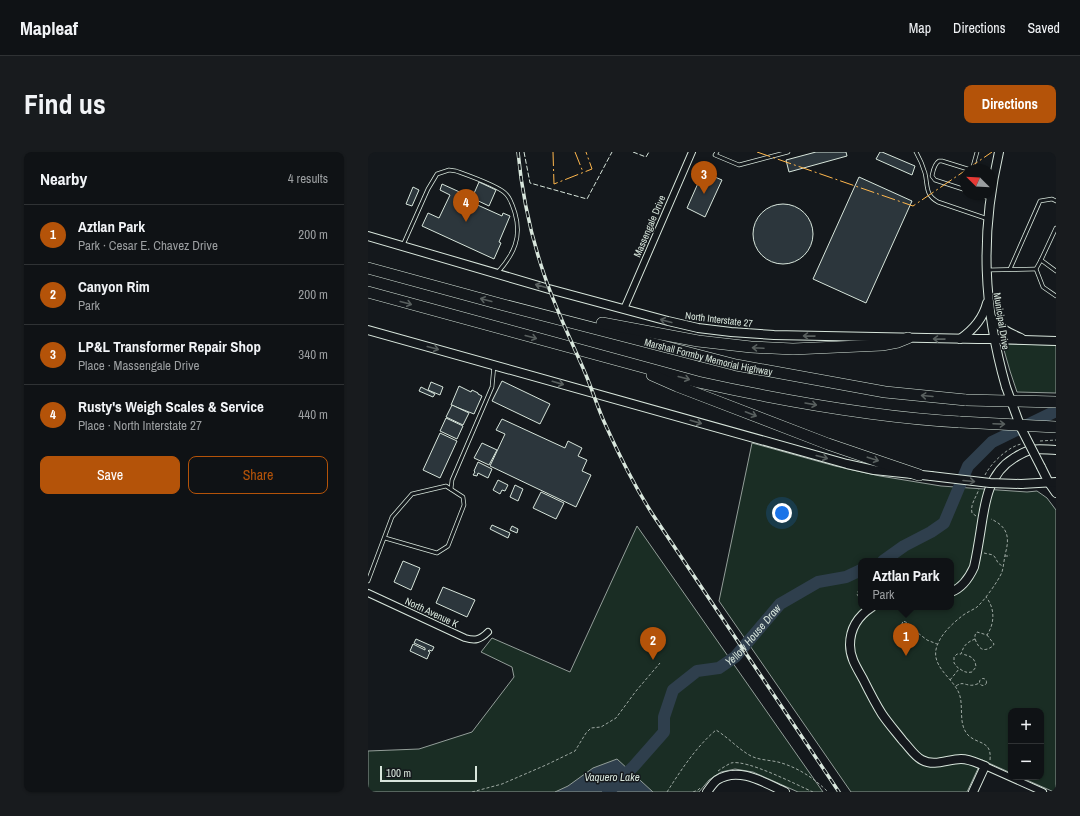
<!DOCTYPE html>
<html lang="en">
<head>
<meta charset="utf-8">
<style>
	:root { --surface:#0f1215; --page:#181b1e; --text:#f1f3f6; --muted:#9b9ea0; --line:#2f3234; --accent:#b45309 }
	body { margin:0; font-family:"Archivo Narrow",sans-serif; background:var(--page); color:var(--text) }
	.controls { position:absolute; right:12px; bottom:12px; display:grid; overflow:hidden; border-radius:8px; box-shadow:0 1px 3px #0004 }
	.controls button { width:36px; height:36px; display:grid; place-items:center; padding:0; border:0; border-bottom:1px solid var(--line); background:var(--surface); color:var(--text); font:20px sans-serif }
	.compass { position:absolute; left:592px; top:12px; width:36px; height:36px; border-radius:50%; background:var(--surface); box-shadow:0 1px 3px #0004; rotate:294deg }
	.scale { position:absolute; left:12px; bottom:10px; width:97px; box-sizing:border-box; padding-left:4px; border:2px solid #d8e6dc; border-top:0; font-size:11px; line-height:14px; white-space:nowrap; color:#d8e6dc; -webkit-text-stroke:3px #14181c; paint-order:stroke }
	.you { position:absolute; left:414px; top:361px; width:14px; height:14px; margin:-10px; border:3px solid #fff; border-radius:50%; background:#1a73e8; box-shadow:0 0 0 6px #1a73e833 }
	.badge { display:grid; place-items:center; width:26px; height:26px; border-radius:50%; background:var(--accent); color:#fff; font-size:13px; font-weight:700 }
	.pin { position:absolute; translate:-50% -33px; filter:drop-shadow(0 1px 2px #0008) }
	.pin::after { content:''; position:absolute; top:21px; width:14px; height:12px; background:inherit; clip-path:polygon(0 0,100% 0,50% 100%) }
	.popup { position:absolute; left:490px; top:406px; width:96px; height:52px; box-sizing:border-box; display:grid; place-content:center; border-radius:8px; background:var(--surface); filter:drop-shadow(0 1px 3px #0005); font-size:13px; white-space:nowrap; color:var(--muted) }
	.popup b { font-size:15px; color:var(--text) }
	.popup::after { content:''; position:absolute; left:50%; top:100%; margin-left:-8px; border:8px solid transparent; border-top-color:var(--surface) }
	.list { margin:0; padding:0; list-style:none }
	h2 { display:flex; justify-content:space-between; align-items:center; height:52px; margin:0; padding:0 16px; font-size:17px }
	h2 small { font-size:13px; font-weight:400; color:var(--muted) }
	.list li { display:grid; grid-template-columns:26px 1fr auto; gap:12px; align-items:center; box-sizing:border-box; height:60px; padding:0 16px; border-top:1px solid var(--line) }
	.list b { display:block; font-size:15px; white-space:nowrap }
	.list p { margin:0; font-size:13px; white-space:nowrap; color:var(--muted) }
	.list em { font-size:13px; font-style:normal; color:var(--muted) }
	.actions { display:flex; gap:8px; padding:12px 16px }
	.actions a { flex:1; padding:9px 0; border:1px solid var(--accent); border-radius:8px; text-align:center; font-size:14px; color:var(--accent) }
	.actions .main { background:var(--accent); color:#fff }
	.map { position:relative; flex:none; width:688px; height:640px; overflow:hidden; border-radius:8px }
	header { display:flex; align-items:center; gap:24px; box-sizing:border-box; height:56px; padding:0 20px; background:var(--surface); border-bottom:1px solid var(--line) }
	header strong { font-size:19px }
	nav { display:flex; gap:22px; margin-inline-start:auto; font-size:14px }
	.intro { display:flex; align-items:center; justify-content:space-between; box-sizing:border-box; height:96px; padding:0 24px }
	h1 { margin:0; font-size:28px }
	.button { padding:10px 18px; border-radius:8px; background:var(--accent); color:#fff; font-size:14px; font-weight:700 }
	main { display:flex; gap:24px; padding:0 24px }
	aside { flex:1; background:var(--surface); border-radius:8px; box-shadow:0 1px 3px #0004 }
	.map>svg:first-child { display:block }
</style>
</head>
<body>
<header>
<strong>Mapleaf</strong>
<nav><a>Map</a><a>Directions</a><a>Saved</a></nav>
</header>
<div class="intro"><h1>Find us</h1><a class="button">Directions</a></div>
<main>
<aside>
<h2>Nearby<small>4 results</small></h2>
<ul class="list">
<li><span class="badge">1</span><div><b>Aztlan Park</b><p>Park · Cesar E. Chavez Drive</p></div><em>200 m</em></li>
<li><span class="badge">2</span><div><b>Canyon Rim</b><p>Park</p></div><em>200 m</em></li>
<li><span class="badge">3</span><div><b>LP&amp;L Transformer Repair Shop</b><p>Place · Massengale Drive</p></div><em>340 m</em></li>
<li><span class="badge">4</span><div><b>Rusty's Weigh Scales &amp; Service</b><p>Place · North Interstate 27</p></div><em>440 m</em></li>
</ul>
<div class="actions"><a class="main">Save</a><a>Share</a></div>
</aside>
<div class="map">
<svg width="688" height="640" viewBox="0 0 688 640">
	<rect width="100%" height="100%" fill="#14181c"/>
	<g fill="#1a2d24" stroke="#939e99" fill-rule="evenodd">
		<polygon points="639,192 688,193 688,241 649,240 642,219 636,198"/>
		<path d="M384,291l83,23 45,10 61,10 86,6 10,-1 10,7 9,12v282h-2l-34,-15h21v-66h-30v62l-29,-13 -15,32h-116l-132,-191zM493,409h90v46h-90z"/>
		<polygon points="269,374 455,640 430,640 385,620 367,617 353,620 341,628 331,640 0,640 0,599 51,597 104,580 146,525 144,515 113,500 124,486 202,520"/>
	</g>
	<polygon fill="#2f3f4d" stroke="#939e99" points="249,607 285,640 187,640 200,634 225,616"/>
	<g fill="none" stroke-linecap="round" stroke-linejoin="round">
		<g stroke="#2f3f4d" stroke-width="12">
			<polyline points="515,409 536,394 563,380 576,371 600,314 624,290 688,259"/>
			<path id="s1" d="M240,640l26,-26 30,-34v-15l9,-27 24,-19 22,-3 16,-11 23,-27 22,-26 38,-22 28,-5 15,-7"/>
		</g>
	</g>
	<g fill="#2c363c" stroke="#d8e6dc">
		<polygon points="448,0 478,0 479,4 421,20 418,8"/>
		<polygon points="512,0 514,0 547,14 544,23 508,7"/>
		<polygon points="335,20 354,28 337,65 319,56"/>
		<polygon points="491,25 544,49 498,151 445,127"/>
		<polygon points="111,30 128,38 121,54 104,46"/>
		<polygon points="74,32 96,42 94,46 134,64 135,61 142,64 131,90 133,91 126,107 54,74 60,61 71,66 82,43 72,38"/>
		<polygon points="45,35 51,38 44,54 38,52"/>
		<circle cx="415" cy="82" r="30"/>
		<polygon points="134,229 182,252 172,272 124,249"/>
		<polygon points="63,230 75,235 72,243 60,238"/>
		<polygon points="91,234 103,240 104,238 110,241 110,242 114,244 106,262 83,253"/>
		<polygon points="53,235 67,242 65,245 51,239"/>
		<polygon points="84,253 101,261 95,273 78,265"/>
		<polygon points="78,266 95,274 89,287 72,279"/>
		<polygon points="134,267 197,296 200,289 214,296 210,304 219,308 214,319 223,323 208,355 122,314 137,282 128,278"/>
		<polygon points="72,281 89,289 72,326 55,318"/>
		<polygon points="114,291 129,298 121,313 106,306"/>
		<polygon points="110,310 124,317 120,326 110,321 109,324 105,323 107,320 106,319"/>
		<polygon points="130,328 140,333 137,339 134,338 132,342 125,338"/>
		<polygon points="147,333 155,337 150,349 142,345"/>
		<polygon points="173,340 196,351 188,367 165,356"/>
		<polygon points="124,373 142,381 140,386 122,377"/>
		<polygon points="144,374 150,377 149,381 142,378"/>
		<polygon points="35,409 52,416 43,438 26,430"/>
		<polygon points="75,435 107,448 99,465 68,451"/>
		<polygon points="48,487 66,495 64,499 61,498 60,499 62,500 59,507 42,499 45,492 57,498 57,496 46,491"/>
	</g>
	<g fill="none" stroke-linecap="round" stroke-linejoin="round">
		<defs>
			<g id="lane">
				<polyline points="349,0 347,3 371,13 420,0"/>
				<path d="M548,0c4,7 7,14 9,21 3,13 0,22 13,29l50,17"/>
				<polyline points="604,18 609,0"/>
				<path d="M598,38l-31,-10 -3,-4c1,-5 2,-12 7,-15h3l29,9"/>
				<polyline points="609,42 622,46"/>
				<path d="M35,93l25,-56 9,-15 12,-4 7,1c11,4 43,15 50,23 5,5 7,13 9,19 7,24 -1,41 -17,59"/>
				<polyline points="673,108 688,76"/>
				<polyline points="642,117 672,49 684,47 688,49"/>
				<polyline points="620,118 668,117"/>
				<polyline points="688,119 673,108 668,117 675,135 688,144"/>
				<polyline points="83,337 84,328 124,235 126,213"/>
				<polyline points="0,429 24,365 44,342 78,334 95,345 96,353 80,394 69,401 17,386"/>
			</g>
			<g id="street">
				<polyline points="256,157 324,0"/>
				<path d="M0,441l97,45c10,3 15,2 23,-6"/>
				<polyline points="617,614 675,640"/>
			</g>
			<g id="secondary">
				<path d="M631,0c-19,82 -16,155 7,235"/>
				<polyline points="0,84 181,137 300,169 330,176 363,180 406,183 610,187 626,187 688,189"/>
				<path d="M623,165c8,11 18,16 30,21"/>
				<polyline points="0,178 479,312 506,318 563,324"/>
				<path d="M592,187c13,-9 23,-20 27,-36"/>
				<polyline points="673,315 681,331 688,341"/>
				<polyline points="653,332 688,330"/>
				<path d="M583,440c11,-4 18,-14 23,-25 3,-13 5,-26 7,-39 4,-27 8,-55 33,-70 5,-3 11,-7 17,-8 8,-2 17,0 25,0"/>
				<path d="M504,455c-14,9 -22,21 -22,38 0,13 7,23 13,34 6,12 12,24 19,35 6,9 14,18 21,27 6,6 11,15 19,19 13,7 26,-1 39,-1 9,0 16,4 24,7l-12,26"/>
				<path d="M339,640c3,-4 6,-9 10,-12 22,-14 48,3 68,12"/>
			</g>
			<g id="highway">
				<path id="s2" d="M0,116l132,36 236,61 149,27 81,8"/>
				<path d="M0,140l330,90c86,19 174,35 262,40"/>
				<polyline points="234,171 330,189 383,195 425,197 514,193 530,190 540,186"/>
				<polyline points="284,223 309,234 460,292 551,323"/>
			</g>
		</defs>
		<use href="#lane" stroke="#d8e6dc" stroke-width="4.5"/>
		<use href="#street" stroke="#d8e6dc" stroke-width="8"/>
		<use href="#secondary" stroke="#d8e6dc" stroke-width="10"/>
		<use href="#highway" stroke="#d8e6dc" stroke-width="12"/>
		<g stroke="#9da8a2" stroke-width="1" stroke-dasharray="3 2" stroke-linecap="butt">
			<polyline points="672,289 688,288"/>
			<path d="M617,323c6,-12 23,-28 36,-31"/>
			<path d="M608,364l-4,-3c-2,-9 4,-15 7,-24"/>
			<path d="M616,401c3,1 8,1 10,3 4,5 2,7 9,10"/>
			<polyline points="637,404 640,404 642,403"/>
			<polyline points="493,433 489,442 493,449"/>
			<polyline points="544,479 539,486 535,489 530,488 529,486 535,469 540,471 544,479 550,481 559,488 569,492"/>
			<path d="M607,487c4,10 8,14 18,7l1,-2 -7,-9"/>
			<path d="M592,517c4,3 7,4 12,3l4,-5c-1,-10 -6,-11 -14,-13"/>
			<circle cx="615" cy="530" r="3.5"/>
			<path d="M582,528l9,-11 -5,-6v-6l3,-3h4c3,-9 5,-11 14,-15v-4l2,-3 10,3c8,-12 8,-27 -1,-38"/>
			<path d="M588,534c6,-4 7,-2 13,-1 4,1 8,-1 11,-2"/>
			<path d="M622,608c2,-20 -12,-15 -22,-25 -11,-12 -3,-31 -10,-44 -7,-14 -28,-26 -21,-45 4,-12 15,-22 25,-30 5,-4 11,-6 15,-9 7,-6 22,-27 25,-35 2,-7 2,-14 4,-21 4,-16 0,-25 -15,-32"/>
			<path d="M350,619c4,-3 9,-6 13,-8 16,-4 66,22 82,29"/>
			<polyline points="104,640 134,632 178,613 207,599 218,581 223,576 233,575 248,566 268,539 292,511"/>
			<path d="M299,640c14,-22 29,-45 49,-62 13,8 22,19 35,26 8,4 18,4 27,6 19,5 36,16 50,30"/>
			<polyline points="325,640 330,638 333,635"/>
		</g>
		<use href="#lane" stroke="#14181c" stroke-width="3"/>
		<use href="#street" stroke="#14181c" stroke-width="6"/>
		<use href="#secondary" stroke="#14181c" stroke-width="8"/>
		<use href="#highway" stroke="#14181c" stroke-width="11"/>
		<defs>
			<path id="rail" d="M150,0c4,42 13,85 27,125 11,33 27,65 41,98 7,17 12,34 20,51 14,31 29,61 47,89l186,277"/>
		</defs>
		<use href="#rail" stroke="#d8e6dc" stroke-width="3.5"/>
		<use href="#rail" stroke="#14181c" stroke-width="2" stroke-dasharray="6" stroke-linecap="butt"/>
		<defs>
			<g id="secondary-bridge">
				<polyline points="638,235 653,276 673,315"/>
				<polyline points="563,324 622,331 653,332"/>
			</g>
			<g id="highway-bridge">
				<polyline points="598,248 688,250"/>
				<polyline points="592,270 688,275"/>
			</g>
		</defs>
		<use href="#secondary-bridge" stroke="#d8e6dc" stroke-width="10" stroke-linecap="butt"/>
		<use href="#highway-bridge" stroke="#d8e6dc" stroke-width="12" stroke-linecap="butt"/>
		<use href="#secondary-bridge" stroke="#14181c" stroke-width="8"/>
		<use href="#highway-bridge" stroke="#14181c" stroke-width="11"/>
		<g stroke="#d8e6dc" stroke-width="1" stroke-dasharray="5 2" stroke-linecap="butt">
			<polyline points="156,0 162,31 219,47 244,0"/>
			<polyline points="265,0 278,5 281,0"/>
		</g>
		<g stroke="#ffb74d" stroke-width="1" stroke-dasharray="14 3 2 3" stroke-linecap="butt">
			<polyline points="185,0 186,32 224,17 218,0"/>
			<polyline points="207,0 215,20"/>
			<polyline points="389,0 545,54 598,18"/>
			<polyline points="598,18 624,0"/>
		</g>
	</g>
	<defs><path id="oneway-shaft" d="M-6 0H5M1.5-3L5.5 0L1.5 3" fill="none" stroke-width="1.6" stroke-linecap="round" stroke-linejoin="round"/></defs>
	<g stroke="#59605f">
		<use href="#oneway-shaft" transform="translate(173 134) rotate(-164)"/>
		<use href="#oneway-shaft" transform="translate(118 148) rotate(-165)"/>
		<use href="#oneway-shaft" transform="translate(38 151) rotate(15)"/>
		<use href="#oneway-shaft" transform="translate(298 169) rotate(-165)"/>
		<use href="#oneway-shaft" transform="translate(441 184) rotate(-179)"/>
		<use href="#oneway-shaft" transform="translate(163 185) rotate(15)"/>
		<use href="#oneway-shaft" transform="translate(571 187) rotate(-179)"/>
		<use href="#oneway-shaft" transform="translate(65 196) rotate(15)"/>
		<use href="#oneway-shaft" transform="translate(390 196) rotate(-177)"/>
		<use href="#oneway-shaft" transform="translate(316 226) rotate(15)"/>
		<use href="#oneway-shaft" transform="translate(190 231) rotate(16)"/>
		<use href="#oneway-shaft" transform="translate(559 244) rotate(-175)"/>
		<use href="#oneway-shaft" transform="translate(443 252) rotate(10)"/>
		<use href="#oneway-shaft" transform="translate(383 262) rotate(21)"/>
		<use href="#oneway-shaft" transform="translate(328 270) rotate(16)"/>
		<use href="#oneway-shaft" transform="translate(631 272) rotate(2)"/>
		<use href="#oneway-shaft" transform="translate(454 305) rotate(15)"/>
		<use href="#oneway-shaft" transform="translate(505 307) rotate(18)"/>
		<use href="#oneway-shaft" transform="translate(601 329) rotate(5)"/>
	</g>
	<g text-anchor="middle" stroke-width="3" stroke-linejoin="round" paint-order="stroke">
		<g font-size="10" fill="#d8e6dc" stroke="#14181c">
			<text transform="translate(281 74) rotate(-67)" y="4">Massengale Drive</text>
			<text transform="translate(351 167) rotate(7)" y="4">North Interstate 27</text>
			<text transform="translate(634 169) rotate(81)" y="4">Municipal Drive</text>
			<text dy="4" stroke="none"><textPath href="#s2" startOffset="352">Marshall Formby Memorial Highway</textPath></text>
			<text transform="translate(64 460) rotate(25)" y="4">North Avenue K</text>
		</g>
		<g font-size="11" font-style="italic" fill="#d8e6dc" stroke="#14181c">
			<text dy="4" stroke="none"><textPath href="#s1" startOffset="226">Yellow House Draw</textPath></text>
			<text x="244" y="629">Vaquero Lake</text>
		</g>
	</g>
</svg>
<div class="controls">
<button>+</button>
<button>−</button>
</div>
<svg class="compass" viewBox="-18 -18 36 36"><path d="M0-13l5 13h-10z" fill="#e53935"/><path d="M0 13l5-13h-10z" fill="#9b9ea0"/></svg>
<div class="scale">100 m</div>
<div class="you"></div>
<div class="pin badge" style="left:538px;top:504px">1</div>
<div class="popup"><b>Aztlan Park</b>Park</div>
<div class="pin badge" style="left:285px;top:508px">2</div>
<div class="pin badge" style="left:336px;top:42px">3</div>
<div class="pin badge" style="left:98px;top:70px">4</div>
</div>
</main>
</body>
</html>
